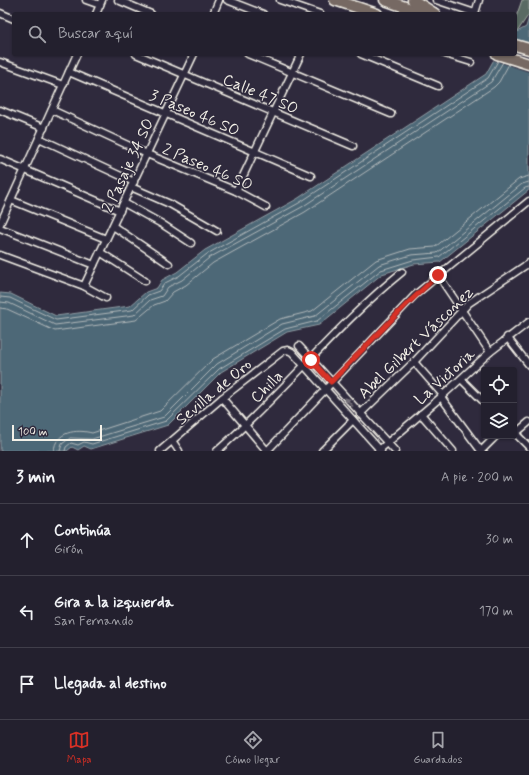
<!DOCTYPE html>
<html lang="es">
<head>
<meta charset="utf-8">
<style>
	:root { --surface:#23202e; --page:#2b2836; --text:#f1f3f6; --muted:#a3a3aa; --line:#403e4a; --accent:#d93025 }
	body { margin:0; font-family:Mynerve,sans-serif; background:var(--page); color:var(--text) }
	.controls { position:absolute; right:12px; bottom:12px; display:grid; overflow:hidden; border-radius:4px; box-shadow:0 1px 3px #0004 }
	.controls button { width:36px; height:36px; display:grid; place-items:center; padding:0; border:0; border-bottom:1px solid var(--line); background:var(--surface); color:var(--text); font:20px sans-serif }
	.scale { position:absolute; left:12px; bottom:10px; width:90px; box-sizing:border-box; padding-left:4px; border:2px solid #f4f1e8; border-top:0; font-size:11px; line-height:14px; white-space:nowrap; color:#f4f1e8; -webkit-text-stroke:3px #2f2a3d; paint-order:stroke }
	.stop { position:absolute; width:12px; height:12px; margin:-9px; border:3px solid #d93025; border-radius:50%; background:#fff }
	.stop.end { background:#d93025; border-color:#fff; box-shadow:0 1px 4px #0008 }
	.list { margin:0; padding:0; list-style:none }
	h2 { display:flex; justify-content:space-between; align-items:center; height:52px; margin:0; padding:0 16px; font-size:17px }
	h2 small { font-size:13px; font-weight:400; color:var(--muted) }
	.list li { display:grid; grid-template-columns:26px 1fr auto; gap:12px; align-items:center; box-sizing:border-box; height:72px; padding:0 16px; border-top:1px solid var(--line) }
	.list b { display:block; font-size:15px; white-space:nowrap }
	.list p { margin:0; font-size:13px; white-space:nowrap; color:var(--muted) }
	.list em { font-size:13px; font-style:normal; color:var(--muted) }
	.icon { flex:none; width:22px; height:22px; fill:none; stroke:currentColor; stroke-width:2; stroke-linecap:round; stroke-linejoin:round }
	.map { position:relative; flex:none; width:529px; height:451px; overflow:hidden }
	.search { position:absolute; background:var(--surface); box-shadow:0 1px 3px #0004; left:12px; right:12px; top:12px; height:44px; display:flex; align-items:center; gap:10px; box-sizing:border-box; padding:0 14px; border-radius:4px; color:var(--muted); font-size:15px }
	.sheet { height:268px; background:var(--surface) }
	nav { display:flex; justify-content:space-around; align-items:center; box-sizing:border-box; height:56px; border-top:1px solid var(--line); background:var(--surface); font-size:11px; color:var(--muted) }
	nav a { display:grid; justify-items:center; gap:2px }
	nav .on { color:var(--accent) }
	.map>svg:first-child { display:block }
</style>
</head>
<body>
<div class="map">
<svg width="529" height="451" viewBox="0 0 529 451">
	<rect width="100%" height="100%" fill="#2f2a3d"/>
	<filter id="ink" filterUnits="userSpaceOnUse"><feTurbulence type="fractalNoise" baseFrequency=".025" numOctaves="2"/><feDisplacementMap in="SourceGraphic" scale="8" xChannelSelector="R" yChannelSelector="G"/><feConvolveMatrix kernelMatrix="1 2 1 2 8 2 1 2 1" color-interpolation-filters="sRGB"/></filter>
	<g filter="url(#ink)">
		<polygon fill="#5a6b63" stroke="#a7aea6" points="522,0 529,0 529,14 515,35 515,20"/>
		<polygon fill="#4e6777" stroke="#909ea4" points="529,17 529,190 440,262 414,264 382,274 319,325 287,332 221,372 168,425 91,449 84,446 78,450 72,447 67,451 0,451 0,293 11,294 56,316 130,306 146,292 157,288 162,280 177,272 205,250 297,199 486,74 497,54 515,54 515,33 526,27"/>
		<polygon fill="#2f2a3d" points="515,39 529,43 529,72 492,60 495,54 515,54"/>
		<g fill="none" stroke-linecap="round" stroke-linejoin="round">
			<g stroke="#b2babb" stroke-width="1">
				<polyline points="0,297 10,298 56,320 132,310 148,295 159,291 165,283 179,276 207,254 299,203 488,78 498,61"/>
				<polyline points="0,302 9,303 55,325 134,315 150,300 162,296 168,287 182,280 209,258 302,207 491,82 503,62"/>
				<polyline points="0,308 7,309 55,331 136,320 154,305 165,301 173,292 186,285 213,263 305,212 494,87 499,82 509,64"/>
				<path d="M54,451c1,-20 23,-22 38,-18l68,-22 53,-52 67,-40 32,-8 64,-51 34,-11 25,-2 84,-68 10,-3"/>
				<polyline points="60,451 62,444 70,438 92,439 164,417 217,364 282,324 315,316 379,265 411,255 437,253 522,184 529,182"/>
				<polyline points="65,451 66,447 71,443 78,445 84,442 92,444 166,421 219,369 285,329 317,321 381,270 413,260 439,257 525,188 529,187"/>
			</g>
			<defs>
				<g id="minor">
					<polyline points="86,0 100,5"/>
					<polyline points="118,0 151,14"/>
					<polyline points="227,0 263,14"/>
					<polyline points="280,0 320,14"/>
					<polyline points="436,0 475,13 479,0"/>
					<polyline points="0,13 14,19"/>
					<polyline points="96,14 102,0"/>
					<polyline points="213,14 219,0"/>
					<polyline points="136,54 353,146"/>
					<polyline points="248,54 391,114"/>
					<polyline points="361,54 438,86"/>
					<polyline points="445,54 471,62"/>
					<polyline points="0,62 63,85"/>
					<polyline points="69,72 311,176"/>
					<polyline points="0,110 44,128"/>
					<polyline points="52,110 147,154 236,191 266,207"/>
					<polyline points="39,138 134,182"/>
					<polyline points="0,159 120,211"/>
					<polyline points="131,187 170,204 217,231"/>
					<polyline points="236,191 301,54"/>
					<polyline points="11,200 106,239"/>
					<polyline points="124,203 162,224 191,243"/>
					<polyline points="0,224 77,54"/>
					<polyline points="113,226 169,264"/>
					<polyline points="0,228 94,265"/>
					<polyline points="100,252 145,281"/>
					<polyline points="0,255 84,286 106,298"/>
					<polyline points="438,275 490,352"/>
					<polyline points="84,286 194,54"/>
					<polyline points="507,337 529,365"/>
					<polyline points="299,346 395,451"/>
					<polyline points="414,362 443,395"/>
					<polyline points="461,379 484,402"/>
					<polyline points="441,397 481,451"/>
					<polyline points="222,398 267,451"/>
					<polyline points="360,414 414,362 469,303 529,263"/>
					<polyline points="421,414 453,451"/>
					<polyline points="514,432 529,447"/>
					<polyline points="516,433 529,422"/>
					<polyline points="173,442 179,451"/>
					<polyline points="160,451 222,398 283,351 288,350 292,352 381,451"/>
					<path d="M217,451c65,-56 118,-125 185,-179"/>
					<polyline points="267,451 415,295 529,201"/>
					<polyline points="322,451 353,420"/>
					<polyline points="378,451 441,397 490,352 529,322"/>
					<polyline points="481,451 496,436"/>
				</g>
				<g id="trunk">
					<polyline points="335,0 377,14"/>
					<polyline points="385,0 425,14"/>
					<polyline points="413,0 435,14"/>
					<polyline points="515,45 529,49"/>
					<polyline points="497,54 529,64"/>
				</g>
			</defs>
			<use href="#minor" stroke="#f4f1e8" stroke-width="9"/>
			<use href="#trunk" stroke="#f4f1e8" stroke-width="13"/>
			<use href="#minor" stroke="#2f2a3d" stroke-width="6"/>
			<use href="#trunk" stroke="#766964" stroke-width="10"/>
		</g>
		<defs><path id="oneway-solid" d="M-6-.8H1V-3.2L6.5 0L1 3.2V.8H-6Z"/></defs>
		<use fill="#747079" href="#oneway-solid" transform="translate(349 402) rotate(-132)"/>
	</g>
	<g fill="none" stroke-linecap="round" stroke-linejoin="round" filter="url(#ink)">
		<polyline stroke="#d93025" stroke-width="5" points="311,360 331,382 406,305 438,275"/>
	</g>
	<g text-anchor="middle" stroke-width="3" stroke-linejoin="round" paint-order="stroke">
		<g font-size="16" fill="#f4f1e8" stroke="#2f2a3d">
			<text transform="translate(261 93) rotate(23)" y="6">Calle 47 SO</text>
			<text transform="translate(195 112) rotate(23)" y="6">3 Paseo 46 SO</text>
			<text transform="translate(127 165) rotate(-65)" y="6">2 Pasaje 34 SO</text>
			<text transform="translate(208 166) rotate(23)" y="6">2 Paseo 46 SO</text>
			<text transform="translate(415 342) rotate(-44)" y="6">Abel Gilbert Vásconez</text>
			<text transform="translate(444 376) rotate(-42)" y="6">La Victoria</text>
			<text transform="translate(266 386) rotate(-45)" y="6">Chilla</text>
			<text transform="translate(213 391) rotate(-40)" y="6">Sevilla de Oro</text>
		</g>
	</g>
</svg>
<div class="controls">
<button><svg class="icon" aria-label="locate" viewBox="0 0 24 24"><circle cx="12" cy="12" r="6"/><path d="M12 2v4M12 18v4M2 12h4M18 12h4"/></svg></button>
<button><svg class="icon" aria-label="layers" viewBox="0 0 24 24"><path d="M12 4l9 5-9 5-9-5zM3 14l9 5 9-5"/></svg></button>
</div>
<div class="scale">100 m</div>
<div class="stop" style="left:311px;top:360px"></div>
<div class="stop end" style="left:438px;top:275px"></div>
<div class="search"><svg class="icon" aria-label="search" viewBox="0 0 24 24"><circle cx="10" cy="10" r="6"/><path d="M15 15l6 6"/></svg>Buscar aquí</div>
</div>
<section class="sheet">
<h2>3 min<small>A pie · 200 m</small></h2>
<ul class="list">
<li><svg class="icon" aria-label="ahead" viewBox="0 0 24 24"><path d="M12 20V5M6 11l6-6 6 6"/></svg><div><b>Continúa</b><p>Girón</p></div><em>30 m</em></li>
<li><svg class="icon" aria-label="left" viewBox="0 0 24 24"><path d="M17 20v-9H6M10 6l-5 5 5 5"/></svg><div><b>Gira a la izquierda</b><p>San Fernando</p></div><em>170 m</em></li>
<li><svg class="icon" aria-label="arrive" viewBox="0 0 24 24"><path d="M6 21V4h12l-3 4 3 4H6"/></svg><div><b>Llegada al destino</b></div></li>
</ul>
</section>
<nav>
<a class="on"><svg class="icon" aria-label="map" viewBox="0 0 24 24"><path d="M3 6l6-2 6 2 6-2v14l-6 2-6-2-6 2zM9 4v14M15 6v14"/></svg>Mapa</a>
<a><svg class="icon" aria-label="directions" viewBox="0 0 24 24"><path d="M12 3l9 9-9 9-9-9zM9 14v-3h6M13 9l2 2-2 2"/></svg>Cómo llegar</a>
<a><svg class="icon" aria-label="saved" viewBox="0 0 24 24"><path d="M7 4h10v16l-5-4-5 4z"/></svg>Guardados</a>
</nav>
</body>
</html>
